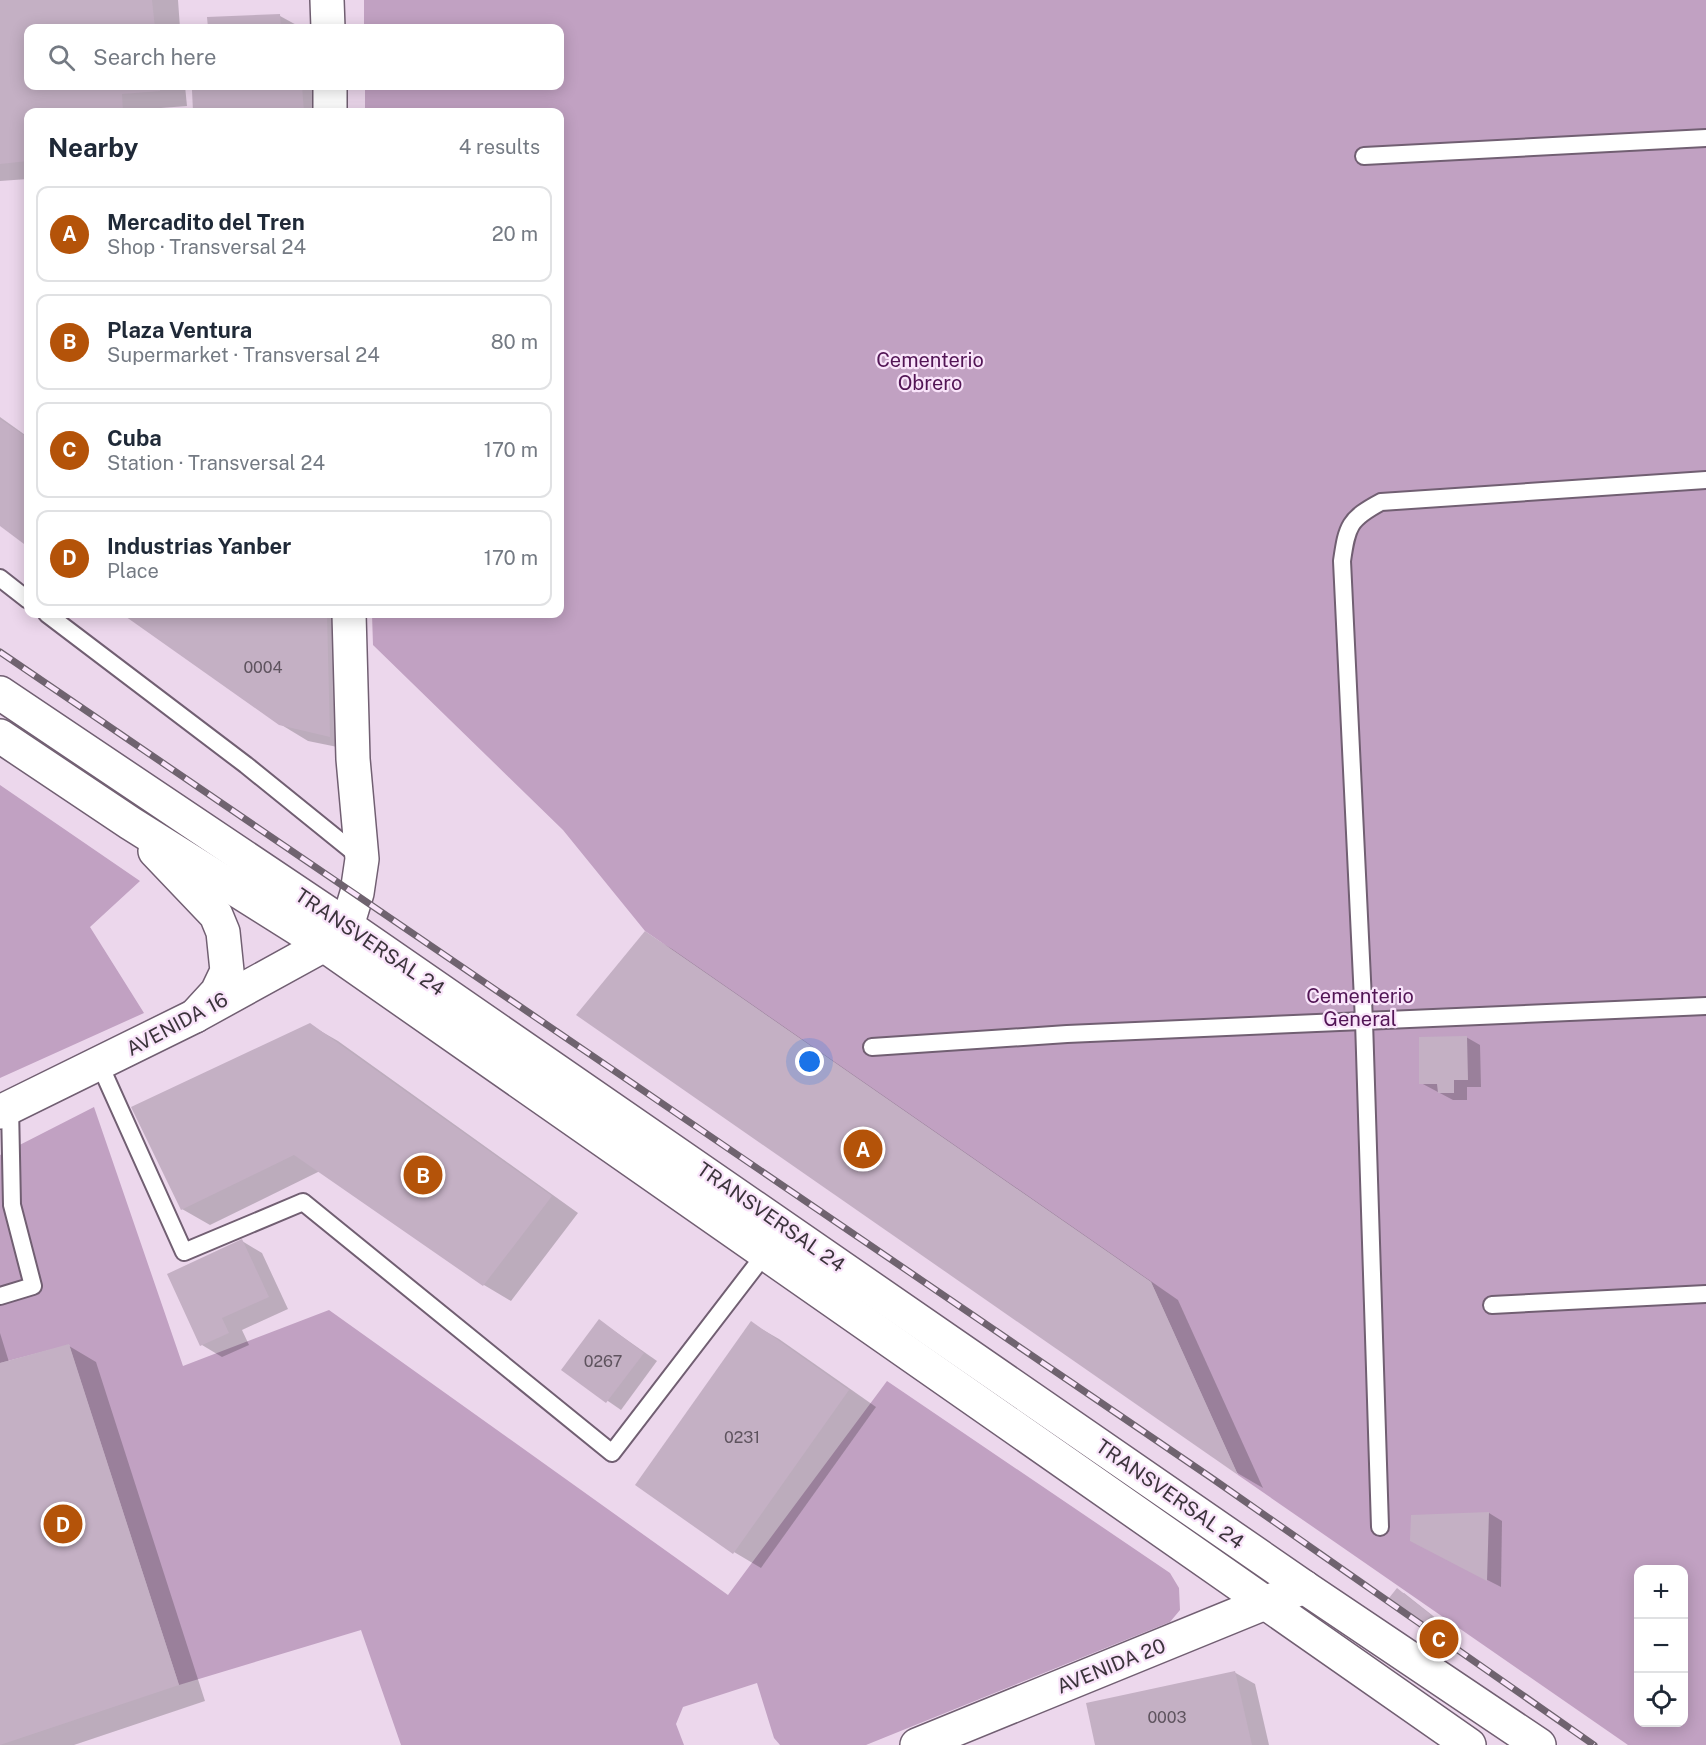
<!DOCTYPE html>
<html lang="en">
<head>
<meta charset="utf-8">
<style>
	:root { --surface:#fff; --page:#f6f6f7; --text:#1f2937; --muted:#747a83; --line:#e0e1e3; --accent:#b45309 }
	body { margin:0; font-family:"Public Sans",sans-serif; background:var(--page); color:var(--text) }
	.controls { position:absolute; right:18px; bottom:18px; display:grid; overflow:hidden; border-radius:12px; box-shadow:0 3px 15px #0003 }
	.controls button { width:54px; height:54px; display:grid; place-items:center; padding:0; border:0; border-bottom:2px solid var(--line); background:var(--surface); color:var(--text); font:30px sans-serif }
	.you { position:absolute; left:810px; top:1062px; width:21px; height:21px; margin:-15px; border:4px solid #fff; border-radius:50%; background:#1a73e8; box-shadow:0 0 0 9px #1a73e833 }
	.badge { display:grid; place-items:center; width:39px; height:39px; border-radius:50%; background:var(--accent); color:#fff; font-size:20px; font-weight:700 }
	.pin { position:absolute; translate:-50% -50%; border:3px solid #fff; box-shadow:0 2px 6px #0006 }
	.list { margin:0; padding:0; list-style:none }
	h2 { display:flex; justify-content:space-between; align-items:center; height:78px; margin:0; padding:0 24px; font-size:26px }
	h2 small { font-size:20px; font-weight:400; color:var(--muted) }
	.list li { display:grid; grid-template-columns:39px 1fr auto; gap:18px; align-items:center; box-sizing:border-box; height:96px; margin:0 12px 12px; padding:0 12px; border:2px solid var(--line); border-radius:12px }
	.list b { display:block; font-size:22px; white-space:nowrap }
	.list p { margin:0; font-size:20px; white-space:nowrap; color:var(--muted) }
	.list em { font-size:20px; font-style:normal; color:var(--muted) }
	.icon { flex:none; width:33px; height:33px; fill:none; stroke:currentColor; stroke-width:2; stroke-linecap:round; stroke-linejoin:round }
	.map { position:relative; flex:none; width:1706px; height:1745px; overflow:hidden }
	.search { position:absolute; background:var(--surface); box-shadow:0 3px 15px #0003; left:24px; top:24px; width:540px; height:66px; display:flex; align-items:center; gap:15px; box-sizing:border-box; padding:0 21px; border-radius:12px; color:var(--muted); font-size:22px }
	.panel { position:absolute; background:var(--surface); box-shadow:0 3px 15px #0003; left:24px; top:108px; width:540px; height:510px; border-radius:12px }
	.map>svg:first-child { display:block }
</style>
</head>
<body>
<div class="map">
<svg width="1706" height="1745" viewBox="0 0 1706 1745">
	<rect width="100%" height="100%" fill="#ecd7ec"/>
	<g fill="#c1a1c2" fill-rule="evenodd">
		<path d="M364,0h1342v1745h-78l-390,-270 -87,-193 -506,-351 -82,-101 -190,-185 -1,-31h188v-502h-195v-26h195v-58h-196zM1638,1570h46v152h-46z"/>
		<polygon points="0,785 140,881 90,927 144,1013 0,1078"/>
		<polygon points="94,1107 183,1366 329,1310 728,1595 887,1381 1170,1573 1179,1588 1180,1610 1170,1622 866,1745 780,1745 774,1738 757,1683 683,1707 676,1724 684,1745 401,1745 361,1630 179,1685 69,1345 0,1363 0,1155"/>
	</g>
	<g fill="#0003">
		<polygon points="0,0 178,0 180,28 28,28 28,86 185,86 187,106 148,109 149,112 28,112 28,179 0,181"/>
		<polygon points="280,16 302,28 209,28 209,18"/>
		<polygon points="212,86 329,86 330,112 194,112 193,91 212,91"/>
		<polygon points="0,417 28,437 28,545 0,524"/>
		<polygon points="125,614 353,614 357,751 308,741 280,724"/>
		<polygon points="645,933 672,949 1178,1300 1263,1488 1239,1474 578,1015"/>
		<polygon points="310,1025 338,1041 578,1213 511,1301 484,1285 320,1171 210,1225 182,1209"/>
		<polygon points="1466,1037 1480,1045 1481,1087 1467,1087 1467,1100 1453,1100 1421,1083"/>
		<polygon points="242,1241 262,1253 288,1309 242,1330 249,1345 222,1357 202,1345"/>
		<polygon points="600,1321 657,1361 621,1410 563,1370"/>
		<polygon points="751,1323 779,1339 876,1407 761,1568 734,1552"/>
		<polygon points="0,1333 9,1362 69,1346 96,1362 205,1701 74,1745 0,1745"/>
		<polygon points="1489,1513 1502,1521 1501,1587 1425,1548"/>
		<polygon points="1404,1593 1437,1619 1431,1627 1391,1597"/>
		<polygon points="1234,1672 1255,1684 1269,1745 1096,1745"/>
	</g>
	<g fill="#c4b0c4">
		<polygon points="0,0 152,0 155,28 28,28 28,86 160,86 160,91 122,94 123,112 28,112 28,161 0,164"/>
		<polygon points="280,14 281,28 208,28 207,17"/>
		<polygon points="210,86 302,86 304,112 193,112 192,90 210,89"/>
		<polygon points="0,419 28,438 28,547 0,526"/>
		<polygon points="122,614 327,614 330,737 279,725"/>
		<polygon points="645,931 1151,1282 1238,1475 576,1015"/>
		<polygon points="310,1023 552,1196 483,1286 294,1155 181,1210 131,1107"/>
		<polygon points="1467,1036 1468,1080 1454,1080 1454,1093 1438,1093 1437,1084 1419,1084 1419,1037"/>
		<polygon points="242,1239 269,1297 222,1318 229,1333 200,1346 167,1274"/>
		<polygon points="599,1319 644,1353 606,1403 561,1370"/>
		<polygon points="751,1321 849,1390 733,1554 635,1485"/>
		<polygon points="69,1344 179,1685 0,1745 0,1363"/>
		<polygon points="1489,1512 1487,1581 1410,1541 1411,1515"/>
		<polygon points="1397,1588 1431,1615 1423,1625 1389,1598"/>
		<polygon points="1235,1671 1252,1745 1095,1745 1086,1703"/>
	</g>
	<g fill="none" stroke-linecap="round" stroke-linejoin="round">
		<defs>
			<g id="service">
				<polyline points="1364,156 1706,138"/>
				<polyline points="0,578 28,600"/>
				<polyline points="47,614 246,765 361,858"/>
				<polyline points="872,1047 1067,1034 1706,1006"/>
				<polyline points="100,1065 184,1252 303,1202 612,1453 768,1250"/>
				<polyline points="0,1296 33,1286 12,1205 10,1107"/>
				<polyline points="1492,1305 1706,1294"/>
				<path d="M1380,1527l-16,-506 -22,-460c5,-35 7,-42 39,-59l325,-22"/>
			</g>
			<g id="minor">
				<polyline points="327,0 328,28"/>
				<polyline points="330,86 330,112"/>
				<polyline points="0,1112 195,1016 324,945 347,926 357,893 362,859 353,759 349,614"/>
				<polyline points="917,1745 1304,1587"/>
			</g>
			<g id="secondary">
				<polyline points="0,693 347,926 1304,1587 1539,1745"/>
				<polyline points="0,736 130,823 324,945 1469,1745"/>
				<polyline points="155,851 216,915 223,932 227,971 217,992 195,1016"/>
			</g>
		</defs>
		<use href="#service" stroke="#715f72" stroke-width="20"/>
		<use href="#minor" stroke="#715f72" stroke-width="36"/>
		<use href="#secondary" stroke="#715f72" stroke-width="36"/>
		<use href="#service" stroke="#fff" stroke-width="16"/>
		<use href="#minor" stroke="#fff" stroke-width="33"/>
		<use href="#secondary" stroke="#fff" stroke-width="33"/>
		<defs>
			<polyline id="rail" points="0,652 1213,1479 1594,1745"/>
		</defs>
		<use href="#rail" stroke="#6f636f" stroke-width="7"/>
		<use href="#rail" stroke="#f9e4fa" stroke-width="4.5" stroke-dasharray="14" stroke-linecap="butt"/>
	</g>
	<g text-anchor="middle" stroke-width="4.5" stroke-linejoin="round" paint-order="stroke">
		<g font-size="16" fill="#5e535e">
			<text x="263" y="673">0004</text>
			<text x="603" y="1367">0267</text>
			<text x="742" y="1443">0231</text>
			<text x="1167" y="1723">0003</text>
		</g>
		<g font-size="20" fill="#521555" stroke="#f9e4fa">
			<text x="930" y="367">Cementerio<tspan x="930" dy="23">Obrero</tspan></text>
			<text x="1360" y="1003">Cementerio<tspan x="1360" dy="23">General</tspan></text>
		</g>
		<g font-size="20" fill="#3c343c" stroke="#f9e4fa">
			<text transform="translate(370 942) rotate(34)" y="7">TRANSVERSAL 24</text>
			<text transform="translate(177 1024) rotate(-28)" y="7">AVENIDA 16</text>
			<text transform="translate(771 1217) rotate(35)" y="7">TRANSVERSAL 24</text>
			<text transform="translate(1170 1494) rotate(35)" y="7">TRANSVERSAL 24</text>
			<text transform="translate(1111 1666) rotate(-22)" y="7">AVENIDA 20</text>
		</g>
	</g>
</svg>
<div class="controls">
<button>+</button>
<button>−</button>
<button><svg class="icon" aria-label="locate" viewBox="0 0 24 24"><circle cx="12" cy="12" r="6"/><path d="M12 2v4M12 18v4M2 12h4M18 12h4"/></svg></button>
</div>
<div class="you"></div>
<div class="pin badge" style="left:863px;top:1149px">A</div>
<div class="pin badge" style="left:423px;top:1175px">B</div>
<div class="pin badge" style="left:1439px;top:1639px">C</div>
<div class="pin badge" style="left:63px;top:1524px">D</div>
<div class="search"><svg class="icon" aria-label="search" viewBox="0 0 24 24"><circle cx="10" cy="10" r="6"/><path d="M15 15l6 6"/></svg>Search here</div>
<section class="panel">
<h2>Nearby<small>4 results</small></h2>
<ul class="list">
<li><span class="badge">A</span><div><b>Mercadito del Tren</b><p>Shop · Transversal 24</p></div><em>20 m</em></li>
<li><span class="badge">B</span><div><b>Plaza Ventura</b><p>Supermarket · Transversal 24</p></div><em>80 m</em></li>
<li><span class="badge">C</span><div><b>Cuba</b><p>Station · Transversal 24</p></div><em>170 m</em></li>
<li><span class="badge">D</span><div><b>Industrias Yanber</b><p>Place</p></div><em>170 m</em></li>
</ul>
</section>
</div>
</body>
</html>
